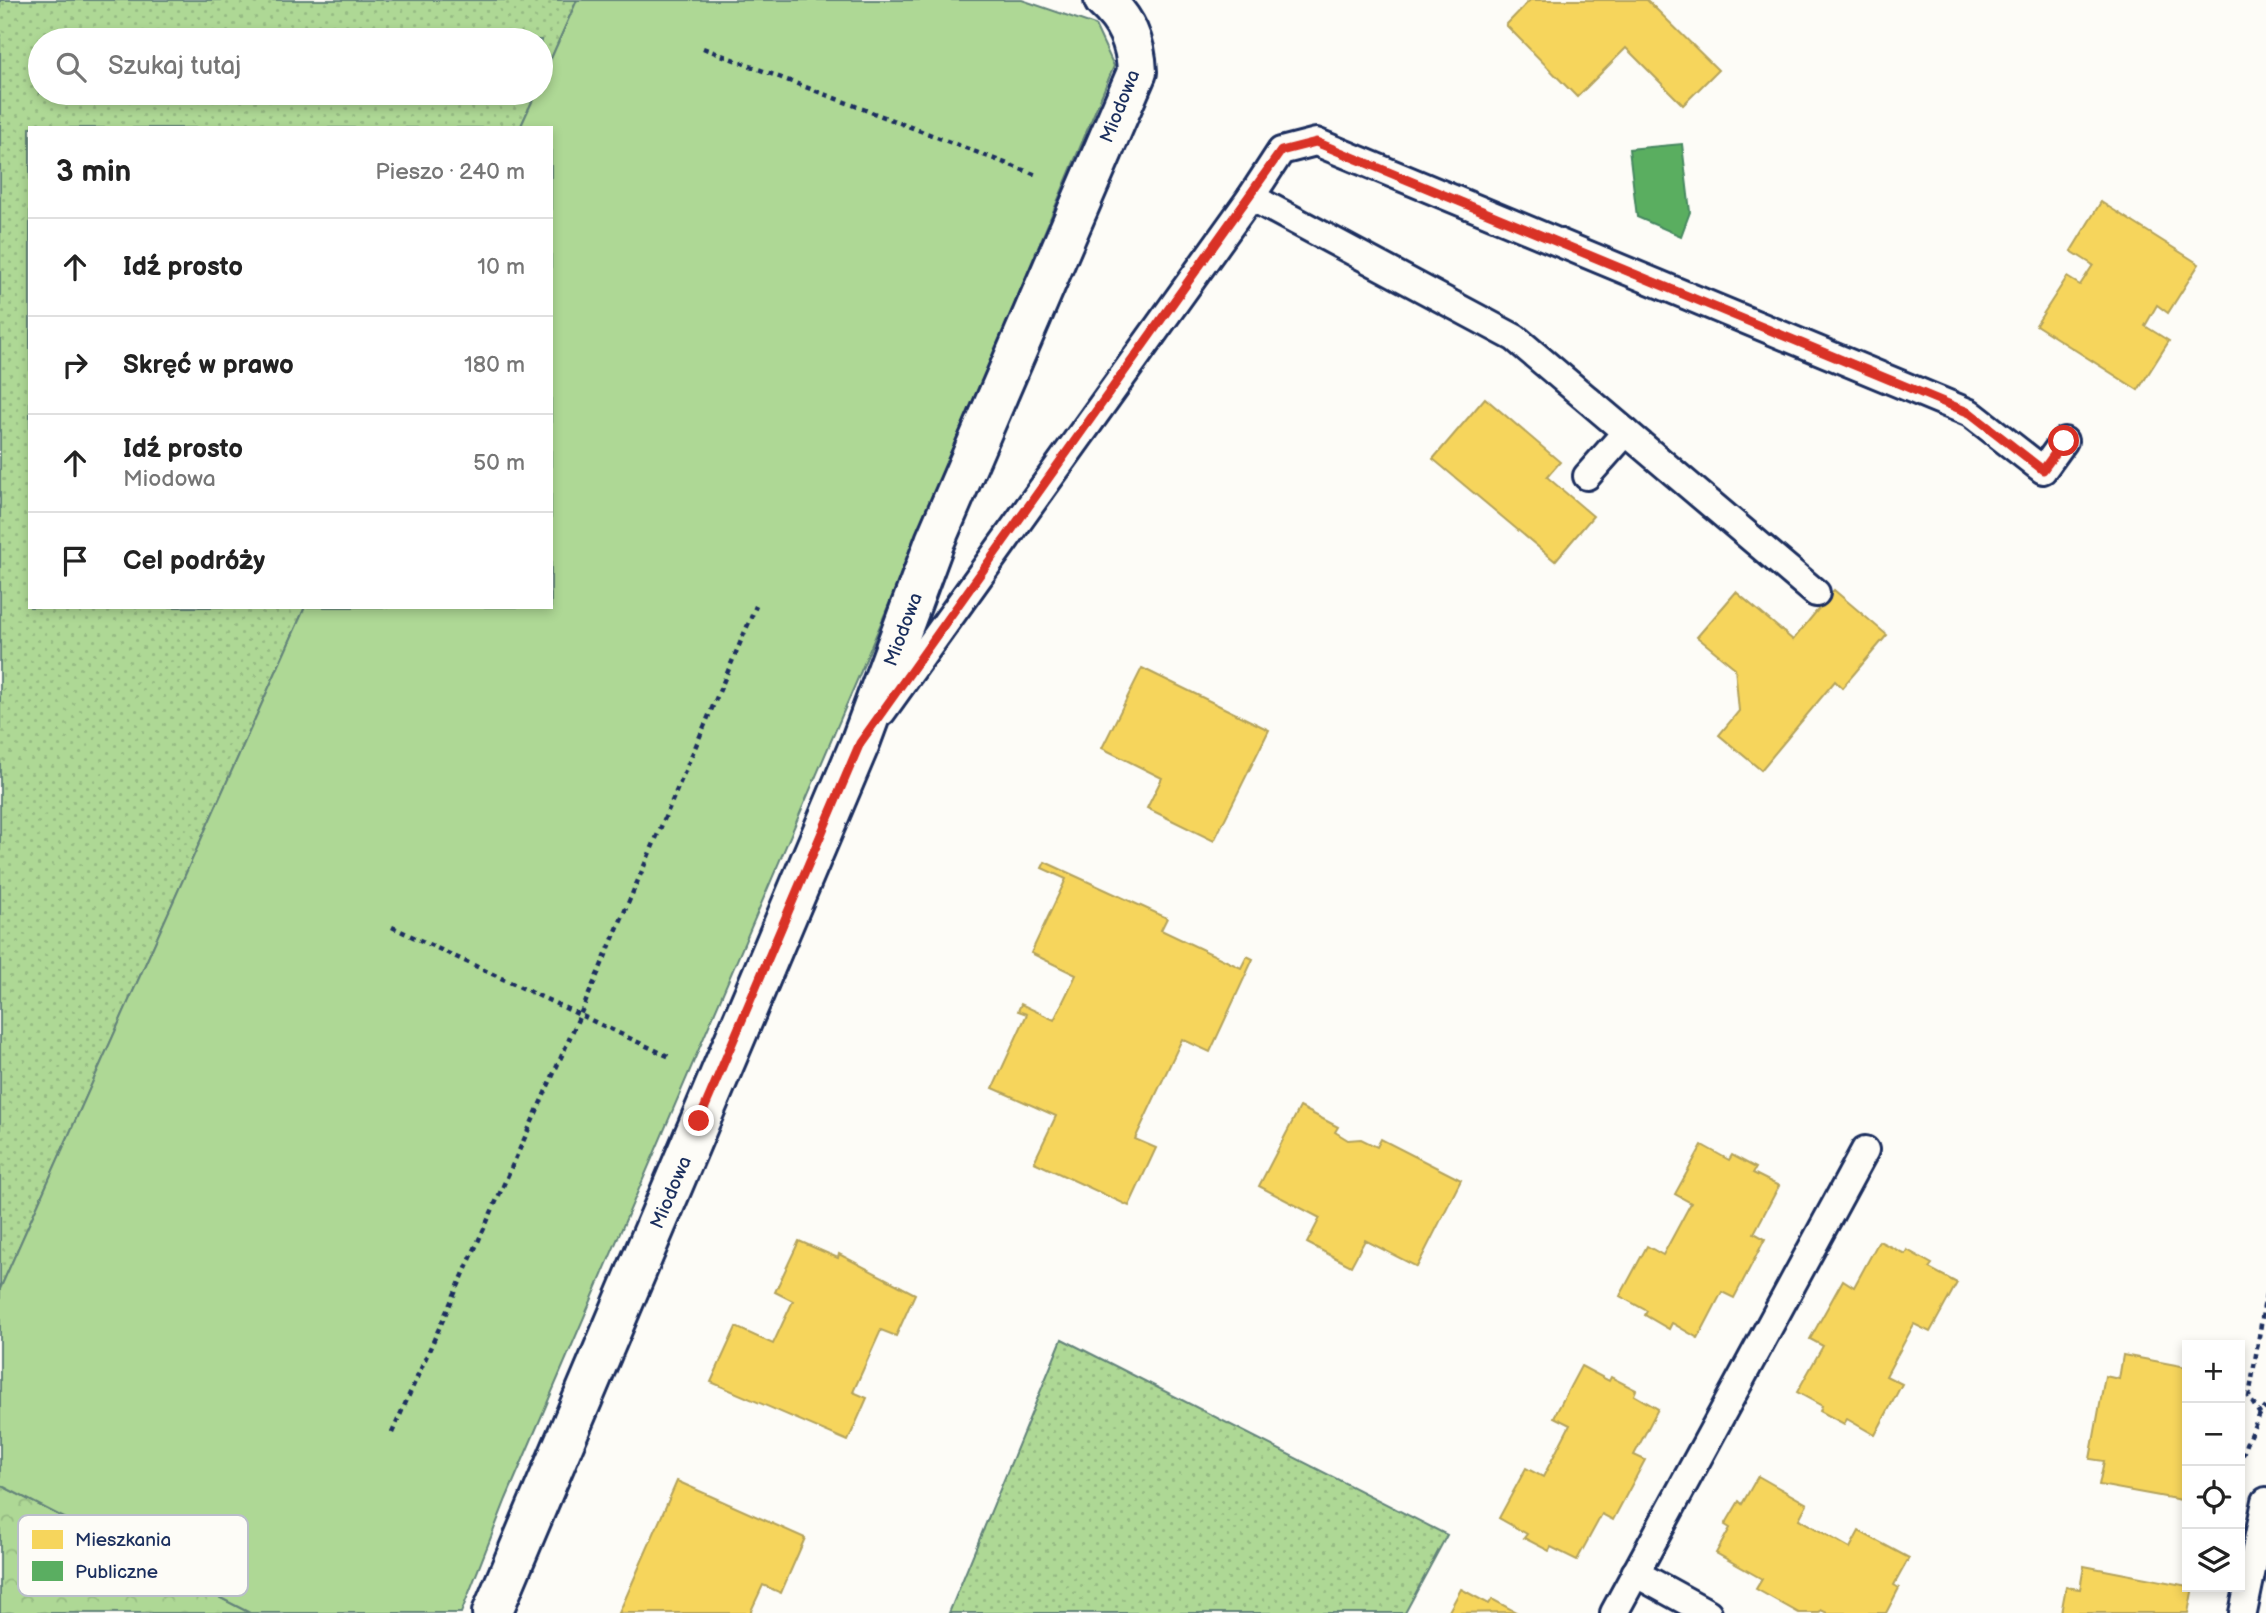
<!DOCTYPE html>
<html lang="pl">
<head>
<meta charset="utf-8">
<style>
	:root { --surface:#fff; --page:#f6f6f6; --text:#222; --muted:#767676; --line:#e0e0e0 }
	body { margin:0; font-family:"Balsamiq Sans",sans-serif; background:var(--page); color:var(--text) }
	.controls { position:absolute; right:21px; bottom:21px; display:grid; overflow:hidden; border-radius:0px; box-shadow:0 4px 10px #0003 }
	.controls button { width:63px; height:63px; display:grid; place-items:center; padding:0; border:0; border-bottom:2px solid var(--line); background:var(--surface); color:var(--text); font:35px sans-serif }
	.stop { position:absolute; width:21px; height:21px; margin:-16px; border:5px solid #d93025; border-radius:50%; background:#fff }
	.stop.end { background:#d93025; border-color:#fff; box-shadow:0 2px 7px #0008 }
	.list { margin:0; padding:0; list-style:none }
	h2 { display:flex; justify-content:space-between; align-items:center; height:91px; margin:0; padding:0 28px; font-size:30px }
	h2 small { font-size:23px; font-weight:400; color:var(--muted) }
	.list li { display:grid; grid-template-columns:46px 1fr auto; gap:21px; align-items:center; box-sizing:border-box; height:98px; padding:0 28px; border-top:2px solid var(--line) }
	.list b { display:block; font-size:26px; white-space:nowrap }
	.list p { margin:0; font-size:23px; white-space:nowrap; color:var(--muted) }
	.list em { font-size:23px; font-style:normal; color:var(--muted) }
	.icon { flex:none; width:38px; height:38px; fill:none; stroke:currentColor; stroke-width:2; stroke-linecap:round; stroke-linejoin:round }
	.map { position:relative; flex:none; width:2266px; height:1613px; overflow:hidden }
	.search { position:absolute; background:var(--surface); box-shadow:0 4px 10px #0003; left:28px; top:28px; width:525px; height:77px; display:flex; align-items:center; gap:18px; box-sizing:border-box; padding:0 24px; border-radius:38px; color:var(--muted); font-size:26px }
	.panel { position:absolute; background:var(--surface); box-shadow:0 4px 10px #0003; left:28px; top:126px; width:525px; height:483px; border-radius:0px }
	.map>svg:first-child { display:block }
</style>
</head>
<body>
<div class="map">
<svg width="2266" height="1613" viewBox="0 0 2266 1613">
	<defs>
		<pattern id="grass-dots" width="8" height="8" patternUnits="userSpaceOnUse" patternTransform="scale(1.75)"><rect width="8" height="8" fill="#aed895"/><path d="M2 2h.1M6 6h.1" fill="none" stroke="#95ba83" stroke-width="1.8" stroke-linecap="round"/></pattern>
		<pattern id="forest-crowns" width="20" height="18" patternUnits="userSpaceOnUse" patternTransform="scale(1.75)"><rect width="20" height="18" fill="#aed895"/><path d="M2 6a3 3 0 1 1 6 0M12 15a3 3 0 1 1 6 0" fill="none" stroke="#95ba83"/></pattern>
	</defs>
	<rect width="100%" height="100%" fill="#fdfcf7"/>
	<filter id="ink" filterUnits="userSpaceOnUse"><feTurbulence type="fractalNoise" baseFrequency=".0143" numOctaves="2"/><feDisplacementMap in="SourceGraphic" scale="14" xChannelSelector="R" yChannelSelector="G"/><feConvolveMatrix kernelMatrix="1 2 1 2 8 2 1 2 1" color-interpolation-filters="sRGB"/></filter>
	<g filter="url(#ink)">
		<g fill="url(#grass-dots)" stroke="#64847a" stroke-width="2">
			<polygon points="0,0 577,0 541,81 541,40 40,40 40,93 536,93 520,128 30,128 30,607 305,607 0,1289"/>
			<polygon points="1062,1339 1447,1535 1405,1613 949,1613"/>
		</g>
		<polygon fill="url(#forest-crowns)" stroke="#64847a" stroke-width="2" points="0,1485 250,1613 0,1613"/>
		<polygon fill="#aed895" stroke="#64847a" stroke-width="2" points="577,0 1022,0 1095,25 1114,66 861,671 506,1499 461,1613 250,1613 0,1485 0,1289 305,607 551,607 551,128 520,128 536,93 541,93 541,81"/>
		<g fill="#f6d55c" stroke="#b4a35d" stroke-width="2">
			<polygon points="1530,0 1647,0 1718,70 1683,105 1626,48 1577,97 1506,25"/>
			<polygon points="2101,202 2199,264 2168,313 2157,305 2145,326 2169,341 2138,390 2036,325 2067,277 2080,285 2093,265 2071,251"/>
			<polygon points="1485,398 1560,462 1547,477 1593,516 1555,561 1433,459"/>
			<polygon points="1834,590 1887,635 1842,688 1835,681 1761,770 1719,735 1739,711 1735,668 1697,637 1736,592 1793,640"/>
			<polygon points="1142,668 1269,730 1214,841 1147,808 1162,778 1102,748"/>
			<polygon points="1045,862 1167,918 1161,930 1241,968 1247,956 1253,959 1210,1052 1182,1039 1135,1139 1156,1148 1129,1206 1034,1162 1056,1116 993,1088 1027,1014 1018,1011 1021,1004 1054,1020 1076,975 1031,953 1066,879 1042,868"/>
			<polygon points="1300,1107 1338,1127 1335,1132 1348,1140 1361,1139 1377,1147 1381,1139 1461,1180 1417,1267 1365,1240 1351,1266 1307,1243 1320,1218 1259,1186"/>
			<polygon points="1702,1145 1729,1160 1732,1155 1756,1168 1753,1173 1779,1186 1754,1233 1765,1239 1734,1298 1722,1292 1698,1338 1672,1323 1669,1329 1645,1315 1647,1311 1620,1296 1647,1246 1663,1255 1676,1231 1691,1203 1675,1194"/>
			<polygon points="799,1241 838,1258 839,1254 915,1294 896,1336 881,1330 853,1392 867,1398 848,1441 711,1382 736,1327 773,1344 793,1301 775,1292"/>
			<polygon points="1879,1241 1905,1254 1907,1250 1932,1264 1929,1268 1957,1283 1930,1332 1914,1324 1886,1376 1902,1384 1875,1435 1847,1419 1844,1424 1820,1411 1822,1406 1797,1392 1823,1346 1810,1339 1843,1280 1854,1287"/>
			<polygon points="2123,1355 2187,1367 2187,1501 2099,1485 2104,1461 2090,1459 2105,1376 2119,1379"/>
			<polygon points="1581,1366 1609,1381 1611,1377 1636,1390 1634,1395 1658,1409 1634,1455 1645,1460 1613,1520 1602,1514 1577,1560 1551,1547 1549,1551 1524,1538 1527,1534 1499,1518 1526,1468 1543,1477 1570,1425 1554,1417"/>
			<polygon points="1758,1476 1807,1504 1799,1519 1850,1548 1859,1531 1909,1558 1894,1585 1899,1588 1886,1613 1827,1613 1821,1610 1819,1613 1799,1613 1756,1589 1762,1579 1716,1553 1730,1528 1725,1525 1739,1501 1742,1504"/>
			<polygon points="677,1481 805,1538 781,1593 763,1585 750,1613 619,1613"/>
			<polygon points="2084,1566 2193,1587 2188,1613 2061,1613 2066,1587 2080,1589"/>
			<polygon points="1461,1589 1489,1604 1492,1599 1516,1612 1448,1613"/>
		</g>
		<polygon fill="#5aae61" stroke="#478860" stroke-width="2" points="1682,144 1690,212 1681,236 1637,217 1629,149"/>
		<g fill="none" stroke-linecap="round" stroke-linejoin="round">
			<defs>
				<g id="lane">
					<polyline points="1251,197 1281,151 1316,142 1970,413 2043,470 2064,441"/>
					<polyline points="1587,476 1626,432"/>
					<polyline points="882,712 1251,197 1515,338 1816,593"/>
					<polyline points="1635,1573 1708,1613"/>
					<polyline points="1614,1613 1865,1150"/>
					<polyline points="2243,1613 2266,1501"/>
				</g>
				<g id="street">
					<path id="s1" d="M492,1613l368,-870 75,-202 202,-469c-1,-30 -11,-52 -33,-72"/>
				</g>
			</defs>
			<use href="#lane" stroke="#1b2f5e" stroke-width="32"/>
			<use href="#street" stroke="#1b2f5e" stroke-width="44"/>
			<g stroke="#1b2f5e" stroke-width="4.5" stroke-dasharray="5 5" stroke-linecap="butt">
				<polyline points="703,48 1039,176"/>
				<polyline points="392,927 672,1058"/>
				<polyline points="2266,1294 2249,1397 2260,1414 2266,1407"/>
				<polyline points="392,1433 580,1015 756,606"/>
				<polyline points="2240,1465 2246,1444 2260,1414"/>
			</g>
			<use href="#lane" stroke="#fdfcf7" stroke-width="26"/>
			<use href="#street" stroke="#fdfcf7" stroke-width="38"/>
		</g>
	</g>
	<g fill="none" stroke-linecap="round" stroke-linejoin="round" filter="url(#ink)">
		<polyline stroke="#d93025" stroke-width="9" points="699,1121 860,743 1281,151 1316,142 1970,413 2043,470 2064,441"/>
	</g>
	<g text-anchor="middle" stroke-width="7" stroke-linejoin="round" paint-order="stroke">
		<g font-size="19" fill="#1b2f5e" stroke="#fdfcf7">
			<text transform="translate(1119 106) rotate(-68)" y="7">Miodowa</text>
			<text dy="7" stroke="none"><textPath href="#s1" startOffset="1066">Miodowa</textPath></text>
			<text dy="7" stroke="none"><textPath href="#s1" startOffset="457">Miodowa</textPath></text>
		</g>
	</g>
	<rect x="18" y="1515" width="230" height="81" rx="10" fill="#fdfcf7" stroke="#b9bec9" stroke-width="2"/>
	<rect x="32" y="1530" width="31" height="19" fill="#f6d55c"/>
	<rect x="32" y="1561" width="31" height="20" fill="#5aae61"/>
	<g font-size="19" fill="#1b2f5e">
		<text x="75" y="1546">Mieszkania</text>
		<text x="75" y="1578">Publiczne</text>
	</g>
</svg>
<div class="controls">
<button>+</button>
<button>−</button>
<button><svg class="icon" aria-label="locate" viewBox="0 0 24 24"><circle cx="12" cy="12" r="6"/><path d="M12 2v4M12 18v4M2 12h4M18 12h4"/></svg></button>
<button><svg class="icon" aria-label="layers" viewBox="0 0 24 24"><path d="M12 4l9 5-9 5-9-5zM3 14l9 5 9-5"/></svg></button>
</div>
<div class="stop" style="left:2064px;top:441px"></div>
<div class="stop end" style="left:699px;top:1121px"></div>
<div class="search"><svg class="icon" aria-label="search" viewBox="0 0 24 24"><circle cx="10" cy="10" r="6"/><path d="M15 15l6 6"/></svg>Szukaj tutaj</div>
<section class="panel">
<h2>3 min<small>Pieszo · 240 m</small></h2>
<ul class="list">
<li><svg class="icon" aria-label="ahead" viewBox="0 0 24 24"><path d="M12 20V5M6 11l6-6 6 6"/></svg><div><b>Idź prosto</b></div><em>10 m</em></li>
<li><svg class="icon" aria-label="right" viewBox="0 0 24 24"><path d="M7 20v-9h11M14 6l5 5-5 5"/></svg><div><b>Skręć w prawo</b></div><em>180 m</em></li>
<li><svg class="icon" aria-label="ahead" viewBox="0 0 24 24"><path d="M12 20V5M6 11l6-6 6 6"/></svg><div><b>Idź prosto</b><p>Miodowa</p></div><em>50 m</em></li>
<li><svg class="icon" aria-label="arrive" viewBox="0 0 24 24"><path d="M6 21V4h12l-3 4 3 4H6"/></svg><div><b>Cel podróży</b></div></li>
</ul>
</section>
</div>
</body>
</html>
